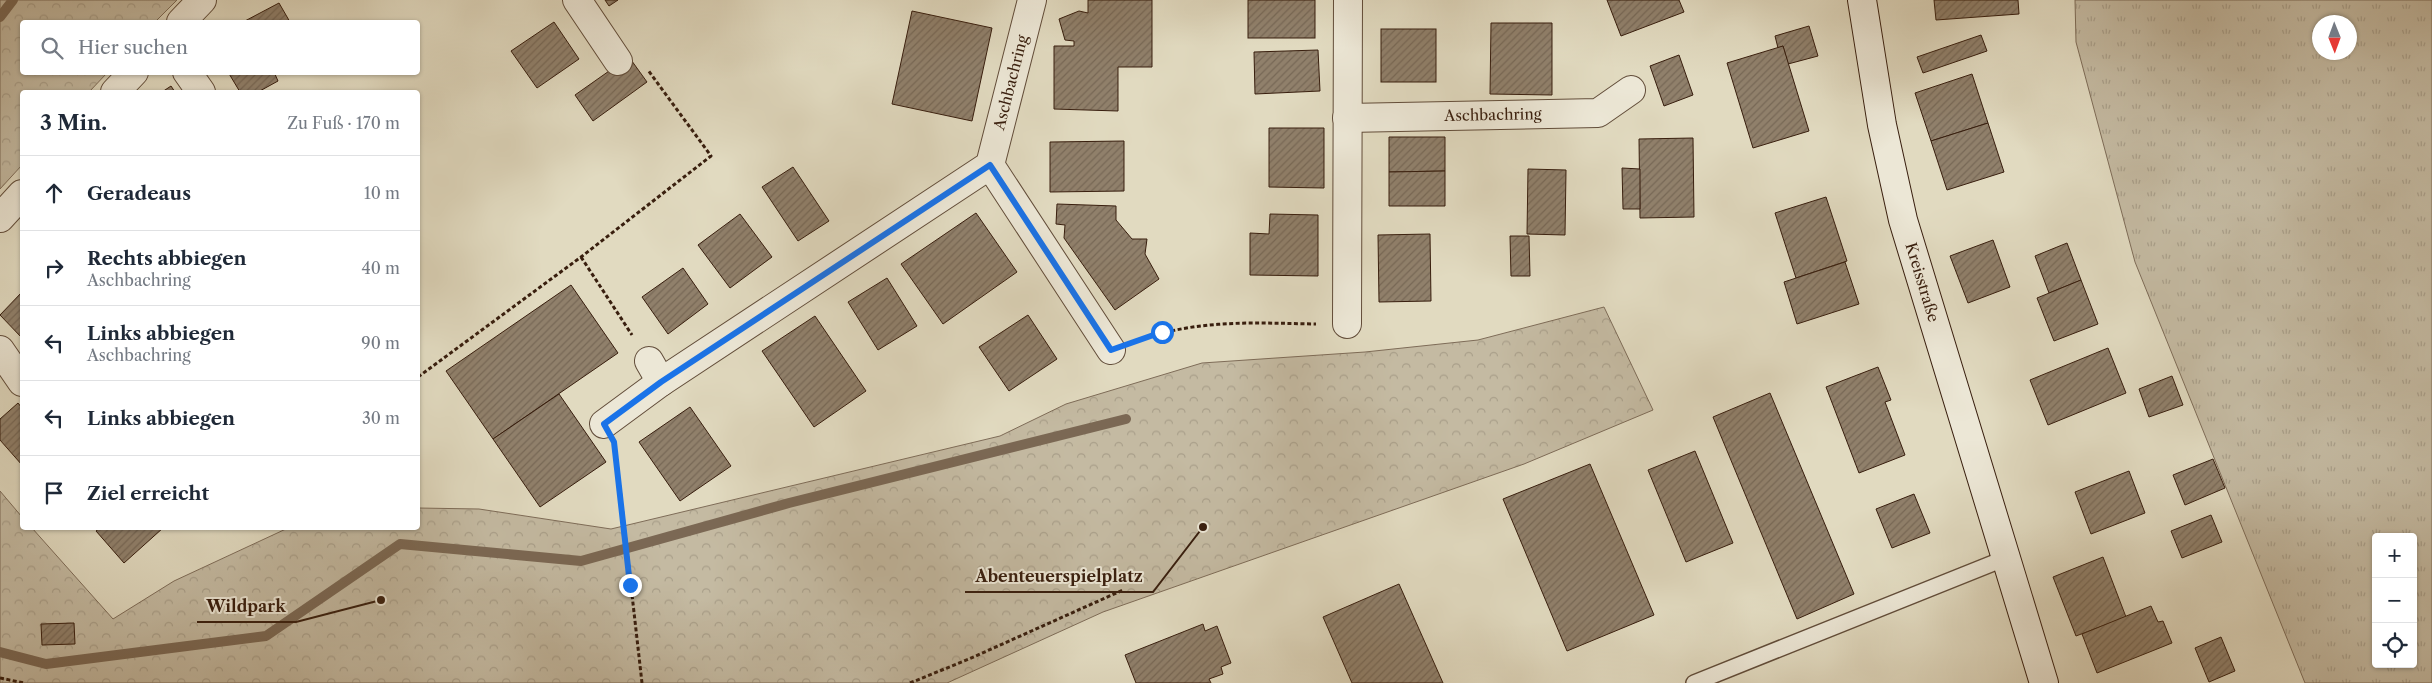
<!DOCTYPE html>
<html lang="de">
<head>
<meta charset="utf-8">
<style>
	:root { --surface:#fff; --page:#f6f6f7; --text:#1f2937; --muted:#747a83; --line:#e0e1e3 }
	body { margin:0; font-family:"Libre Caslon Text",serif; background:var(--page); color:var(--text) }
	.controls { position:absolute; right:15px; bottom:15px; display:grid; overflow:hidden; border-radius:5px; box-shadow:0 1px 4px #0004 }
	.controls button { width:45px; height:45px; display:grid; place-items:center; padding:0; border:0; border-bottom:1px solid var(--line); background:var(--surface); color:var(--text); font:25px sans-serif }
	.compass { position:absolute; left:2312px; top:15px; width:45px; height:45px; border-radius:50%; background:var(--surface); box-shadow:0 1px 4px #0004; rotate:179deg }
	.stop { position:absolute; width:15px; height:15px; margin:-11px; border:4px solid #1a73e8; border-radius:50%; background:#fff }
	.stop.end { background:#1a73e8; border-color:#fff; box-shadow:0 1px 5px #0008 }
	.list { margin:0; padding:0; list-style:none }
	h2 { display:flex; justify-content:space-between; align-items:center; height:65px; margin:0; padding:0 20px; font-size:21px }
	h2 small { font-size:16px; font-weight:400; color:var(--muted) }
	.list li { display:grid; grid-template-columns:32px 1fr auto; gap:15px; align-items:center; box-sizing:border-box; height:75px; padding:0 20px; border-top:1px solid var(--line) }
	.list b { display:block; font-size:19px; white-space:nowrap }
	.list p { margin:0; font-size:16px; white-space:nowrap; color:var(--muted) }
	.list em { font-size:16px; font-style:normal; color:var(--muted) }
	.icon { flex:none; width:28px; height:28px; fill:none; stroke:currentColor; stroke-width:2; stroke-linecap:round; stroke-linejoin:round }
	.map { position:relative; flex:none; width:2432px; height:683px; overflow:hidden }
	.search { position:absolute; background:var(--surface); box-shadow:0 1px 4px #0004; left:20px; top:20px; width:400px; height:55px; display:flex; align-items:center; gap:12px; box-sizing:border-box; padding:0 18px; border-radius:5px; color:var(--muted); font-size:19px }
	.panel { position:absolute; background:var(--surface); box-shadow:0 1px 4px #0004; left:20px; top:90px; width:400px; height:440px; border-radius:5px }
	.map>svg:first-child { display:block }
</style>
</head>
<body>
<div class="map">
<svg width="2432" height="683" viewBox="0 0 2432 683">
	<defs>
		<pattern id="grass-tufts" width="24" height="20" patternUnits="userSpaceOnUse" patternTransform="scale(1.25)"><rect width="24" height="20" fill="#c4baa2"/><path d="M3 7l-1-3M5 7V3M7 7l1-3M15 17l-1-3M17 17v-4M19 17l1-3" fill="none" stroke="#a99f8a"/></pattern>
		<pattern id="forest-crowns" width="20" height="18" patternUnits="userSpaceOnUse" patternTransform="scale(1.25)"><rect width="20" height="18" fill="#c4baa2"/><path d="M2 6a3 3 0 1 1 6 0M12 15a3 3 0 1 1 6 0" fill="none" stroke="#a99f8a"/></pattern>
		<pattern id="building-hatch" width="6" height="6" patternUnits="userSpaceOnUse" patternTransform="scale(1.25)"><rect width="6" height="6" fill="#90806b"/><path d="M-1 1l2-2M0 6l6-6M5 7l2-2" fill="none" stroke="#776856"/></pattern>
	</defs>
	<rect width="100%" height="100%" fill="#e1dac0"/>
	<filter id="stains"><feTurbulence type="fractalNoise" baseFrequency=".004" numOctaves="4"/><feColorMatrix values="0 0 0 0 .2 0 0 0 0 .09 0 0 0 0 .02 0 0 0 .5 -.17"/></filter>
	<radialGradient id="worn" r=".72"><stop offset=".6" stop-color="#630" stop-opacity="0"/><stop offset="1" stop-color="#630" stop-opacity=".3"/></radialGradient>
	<path fill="url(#grass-tufts)" stroke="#7e6c58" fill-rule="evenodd" d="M2075,0h357v683h-127l-170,-421 -59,-220zM2320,22h30v30h-30zM2376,537h37v127h-37z"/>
	<g fill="url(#forest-crowns)" stroke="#7e6c58">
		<polygon points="0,0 177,0 155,22 22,22 22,72 107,73 89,92 22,92 22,165 0,189"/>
		<polygon points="1604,307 1653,410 1524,464 1103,612 947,683 0,683 0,491 22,517 22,528 32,528 113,619 174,581 288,528 418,528 418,508 479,509 611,529 1000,436 1066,404 1202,363 1365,352 1478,340"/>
	</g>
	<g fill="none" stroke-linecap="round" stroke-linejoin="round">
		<g stroke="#7b6854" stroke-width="10">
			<polyline points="0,17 13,0"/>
			<polyline points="0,652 46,664 266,636 400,544 581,561 789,503 1126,419"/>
		</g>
	</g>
	<g fill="url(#building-hatch)" stroke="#381e0e">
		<polygon points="605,0 618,0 609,6"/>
		<polygon points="1088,0 1152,0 1152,67 1118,67 1118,111 1054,109 1054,46 1074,46 1074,41 1065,40 1059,19 1079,11 1088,13"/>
		<rect x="1248" y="0" width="67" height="38"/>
		<polygon points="1607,0 1679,0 1684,12 1621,36"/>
		<polygon points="1934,0 2018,0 2019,14 1936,20"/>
		<polygon points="279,3 290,22 243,22"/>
		<polygon points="912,11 992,28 972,121 892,104"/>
		<polygon points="554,22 579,59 537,88 511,51"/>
		<polygon points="1491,23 1552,23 1552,95 1490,94"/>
		<polygon points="1809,26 1818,56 1788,64 1783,46 1778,48 1775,36"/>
		<rect x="1381" y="29" width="55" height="53"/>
		<polygon points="1981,35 1987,51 1923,73 1917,57"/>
		<polygon points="1783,46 1809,131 1753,148 1727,63"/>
		<polygon points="1318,50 1320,91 1255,94 1254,52"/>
		<polygon points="1679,55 1693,95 1664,106 1650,66"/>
		<polygon points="629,57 647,82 593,121 575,95"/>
		<polygon points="228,72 274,72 278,81 258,92 240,92"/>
		<polygon points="1972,74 1988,123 1931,141 1915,93"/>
		<polygon points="171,86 175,92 162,92"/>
		<polygon points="1988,123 2004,172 1947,190 1931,141"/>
		<polygon points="1269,128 1324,128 1324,188 1269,187"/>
		<polygon points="1389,137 1445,137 1445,171 1389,172"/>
		<polygon points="1693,138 1694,217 1640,218 1639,139"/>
		<polygon points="1124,141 1124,191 1050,192 1050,142"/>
		<polygon points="793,167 829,221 798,241 762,187"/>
		<polygon points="1622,168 1640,169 1640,209 1623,209"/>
		<polygon points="1528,169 1566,170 1565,235 1527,234"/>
		<polygon points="1445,171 1445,206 1389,206 1389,172"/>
		<polygon points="1826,197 1847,261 1796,278 1775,213"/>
		<polygon points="1057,204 1116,206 1116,220 1132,239 1147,239 1145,254 1159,279 1115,310 1064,238 1065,225 1056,224"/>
		<polygon points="976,213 1017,272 943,324 901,264"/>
		<polygon points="740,214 772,257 730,288 698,245"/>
		<polygon points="1270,214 1318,215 1318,276 1250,275 1250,233 1269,234"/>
		<polygon points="1430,234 1431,301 1379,302 1378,235"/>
		<polygon points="1510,236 1529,236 1530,276 1511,276"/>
		<polygon points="1993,240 2010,287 1968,303 1950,256"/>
		<polygon points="2067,243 2081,280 2049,293 2035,256"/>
		<polygon points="1845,262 1859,304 1797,324 1784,282"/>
		<polygon points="683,268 708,304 668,334 642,297"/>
		<polygon points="887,278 917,326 878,350 848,302"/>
		<polygon points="2081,280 2098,324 2054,341 2037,298"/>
		<polygon points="571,285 618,353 493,439 446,371"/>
		<polygon points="22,292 22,338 0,315"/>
		<polygon points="1028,315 1057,359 1009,391 979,347"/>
		<polygon points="815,316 866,391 814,427 762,351"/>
		<polygon points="2108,348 2126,393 2048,425 2030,380"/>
		<polygon points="1878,367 1891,400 1885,402 1905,455 1859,473 1826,387"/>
		<polygon points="2172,376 2183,405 2149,417 2139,389"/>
		<polygon points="1770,393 1854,594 1797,619 1713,417"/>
		<polygon points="559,394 606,462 540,507 493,439"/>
		<polygon points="18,403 22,408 22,465 0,440 0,419"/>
		<polygon points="690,407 731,466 680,501 639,442"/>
		<polygon points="1695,451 1733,543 1686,562 1648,470"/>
		<polygon points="2213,459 2225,488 2185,505 2173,475"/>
		<polygon points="1590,464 1654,615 1567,651 1503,499"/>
		<polygon points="2129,471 2145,513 2091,534 2075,492"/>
		<polygon points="1914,494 1930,533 1892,548 1876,509"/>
		<polygon points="2211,515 2222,542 2182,558 2171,531"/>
		<polygon points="100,528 163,528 124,563 96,531"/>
		<polygon points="2103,557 2126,617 2076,636 2053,577"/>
		<polygon points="1399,584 1443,683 1352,683 1323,617"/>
		<polygon points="2151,606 2158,622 2163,621 2172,643 2097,673 2082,634"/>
		<polygon points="74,623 75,644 42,645 41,624"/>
		<polygon points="1203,624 1205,631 1217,626 1231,663 1221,667 1223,674 1209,679 1211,683 1136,683 1125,655"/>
		<polygon points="2221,637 2235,671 2209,682 2195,648"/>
	</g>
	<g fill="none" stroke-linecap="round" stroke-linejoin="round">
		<defs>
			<polyline id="lane" points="1694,683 2006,558"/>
			<g id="street">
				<polyline points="577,0 618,61"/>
				<polyline points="181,22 202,0"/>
				<polyline points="187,72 201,92"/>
				<polyline points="115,92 134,72"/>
				<path id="s1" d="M1347,118l251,-5 33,-23"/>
				<polyline points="990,165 1111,350"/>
				<polyline points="0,218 22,194"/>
				<polyline points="1347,324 1348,0"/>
				<polyline points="0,350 22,382"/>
				<polyline points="649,361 661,382"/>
				<path id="s2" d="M604,424l57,-42 329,-217 42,-165"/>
			</g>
			<g id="secondary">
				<path id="s3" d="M1862,0l20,125 21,95 141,463"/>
			</g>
		</defs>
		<use href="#lane" stroke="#624d3a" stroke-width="18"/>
		<use href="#street" stroke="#624d3a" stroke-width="30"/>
		<use href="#secondary" stroke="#381e0e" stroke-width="30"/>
		<g stroke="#381e0e" stroke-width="3" stroke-dasharray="4 2.5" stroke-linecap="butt">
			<polyline points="581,257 632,335"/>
			<path d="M1140,340c59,-21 114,-17 176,-16"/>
			<polyline points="418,377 581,257 711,156 648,70"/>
			<polyline points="616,453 642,683"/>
			<polyline points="0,678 24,683"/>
			<polyline points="910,683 969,659 1123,590"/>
		</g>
		<use href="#lane" stroke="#ece7d6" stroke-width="15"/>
		<use href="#street" stroke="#ece7d6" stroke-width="28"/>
		<use href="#secondary" stroke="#ece7d6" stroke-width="28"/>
	</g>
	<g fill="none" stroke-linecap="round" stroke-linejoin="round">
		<polyline stroke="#1a73e8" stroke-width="6" points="630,585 614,442 604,424 661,382 990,165 1111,350 1162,332"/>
	</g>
	<g text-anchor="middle" stroke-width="4" stroke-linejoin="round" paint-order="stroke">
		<g font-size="15" fill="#381e0e" stroke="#ece7d6">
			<text dy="5" stroke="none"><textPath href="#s2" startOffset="550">Aschbachring</textPath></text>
			<text dy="5" stroke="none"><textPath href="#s1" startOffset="146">Aschbachring</textPath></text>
			<text dy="5" stroke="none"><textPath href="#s3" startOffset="289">Kreisstraße</textPath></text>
		</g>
	</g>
	<path fill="none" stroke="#381e0e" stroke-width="2" d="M1203 527L1153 592H965M381 600L296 622H197"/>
	<g fill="#381e0e" stroke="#ece7d6" stroke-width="2">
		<circle cx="1203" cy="527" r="5"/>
		<circle cx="381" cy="600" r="5"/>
	</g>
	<g font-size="16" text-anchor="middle" font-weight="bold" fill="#381e0e" stroke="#ece7d6" stroke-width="4" stroke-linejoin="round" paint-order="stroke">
		<text x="1059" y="582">Abenteuerspielplatz</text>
		<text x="246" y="612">Wildpark</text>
	</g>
	<rect width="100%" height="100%" filter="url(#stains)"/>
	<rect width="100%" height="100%" fill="url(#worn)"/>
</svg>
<div class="controls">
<button>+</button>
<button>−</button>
<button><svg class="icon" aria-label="locate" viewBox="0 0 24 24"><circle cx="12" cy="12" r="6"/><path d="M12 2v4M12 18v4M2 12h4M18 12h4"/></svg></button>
</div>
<svg class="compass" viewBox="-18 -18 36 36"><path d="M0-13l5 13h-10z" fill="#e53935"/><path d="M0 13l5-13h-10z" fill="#747a83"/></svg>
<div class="stop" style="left:1162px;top:332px"></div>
<div class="stop end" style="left:630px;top:585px"></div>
<div class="search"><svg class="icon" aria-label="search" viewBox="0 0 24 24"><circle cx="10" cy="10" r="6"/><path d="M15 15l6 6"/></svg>Hier suchen</div>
<section class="panel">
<h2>3 Min.<small>Zu Fuß · 170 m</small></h2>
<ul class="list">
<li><svg class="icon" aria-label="ahead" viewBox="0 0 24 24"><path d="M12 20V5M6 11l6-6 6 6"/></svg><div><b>Geradeaus</b></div><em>10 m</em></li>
<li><svg class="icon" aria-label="right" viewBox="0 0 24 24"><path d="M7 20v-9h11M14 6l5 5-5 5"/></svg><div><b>Rechts abbiegen</b><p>Aschbachring</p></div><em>40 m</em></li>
<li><svg class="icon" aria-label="left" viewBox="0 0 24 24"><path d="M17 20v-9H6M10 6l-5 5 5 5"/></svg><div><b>Links abbiegen</b><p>Aschbachring</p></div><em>90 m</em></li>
<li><svg class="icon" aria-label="left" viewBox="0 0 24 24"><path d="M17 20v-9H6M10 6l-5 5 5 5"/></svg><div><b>Links abbiegen</b></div><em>30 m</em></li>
<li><svg class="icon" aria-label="arrive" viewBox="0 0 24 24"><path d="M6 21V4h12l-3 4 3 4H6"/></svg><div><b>Ziel erreicht</b></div></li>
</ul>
</section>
</div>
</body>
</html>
